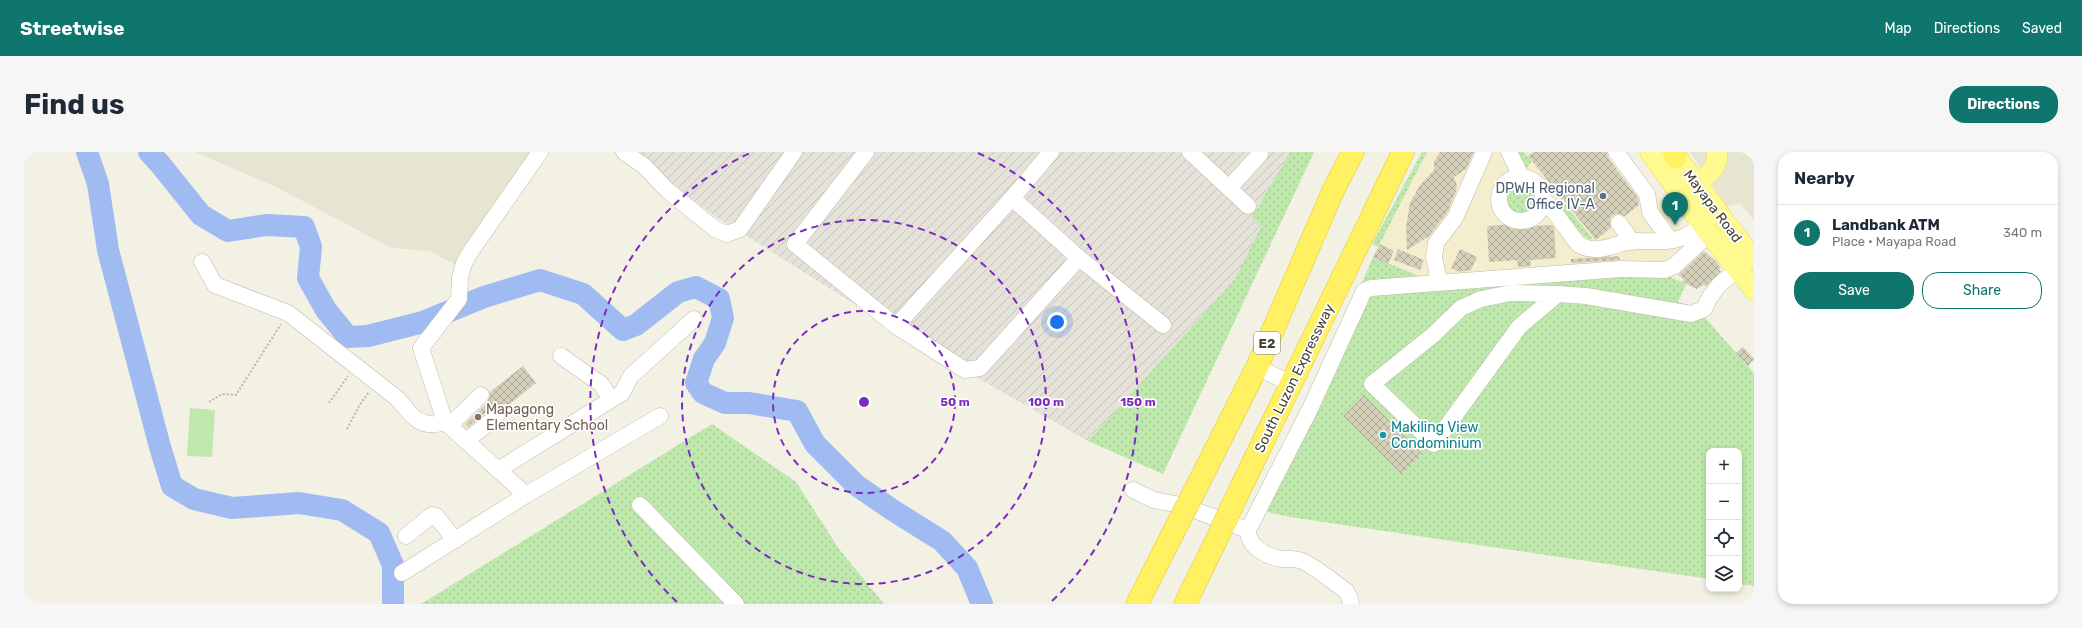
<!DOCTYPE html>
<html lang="en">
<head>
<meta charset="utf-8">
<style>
	:root { --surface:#fff; --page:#f6f6f7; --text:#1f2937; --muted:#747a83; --line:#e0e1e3; --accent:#0f766e }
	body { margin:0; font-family:Rubik,sans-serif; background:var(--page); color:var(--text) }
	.controls { position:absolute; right:12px; bottom:12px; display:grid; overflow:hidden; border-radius:8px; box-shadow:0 2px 6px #0003 }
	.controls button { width:36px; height:36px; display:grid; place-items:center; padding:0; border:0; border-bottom:1px solid var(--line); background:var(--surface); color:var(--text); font:20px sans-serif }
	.you { position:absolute; left:1033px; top:170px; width:14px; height:14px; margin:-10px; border:3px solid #fff; border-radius:50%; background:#1a73e8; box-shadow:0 0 0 6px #1a73e833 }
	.badge { display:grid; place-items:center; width:26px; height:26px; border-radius:50%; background:var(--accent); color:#fff; font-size:13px; font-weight:700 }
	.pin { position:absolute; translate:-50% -33px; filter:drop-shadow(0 1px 2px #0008) }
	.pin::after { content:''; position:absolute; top:21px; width:14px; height:12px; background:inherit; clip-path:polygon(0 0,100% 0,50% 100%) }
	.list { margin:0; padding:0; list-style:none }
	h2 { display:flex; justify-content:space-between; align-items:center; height:52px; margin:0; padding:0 16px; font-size:17px }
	h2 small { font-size:13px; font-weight:400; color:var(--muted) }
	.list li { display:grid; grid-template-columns:26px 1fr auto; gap:12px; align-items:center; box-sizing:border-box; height:56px; padding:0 16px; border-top:1px solid var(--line) }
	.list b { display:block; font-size:15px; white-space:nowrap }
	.list p { margin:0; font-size:13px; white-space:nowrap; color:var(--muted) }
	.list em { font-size:13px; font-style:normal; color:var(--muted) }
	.actions { display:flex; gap:8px; padding:12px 16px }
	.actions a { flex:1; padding:9px 0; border:1px solid var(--accent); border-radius:16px; text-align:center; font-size:14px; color:var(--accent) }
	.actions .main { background:var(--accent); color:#fff }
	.icon { flex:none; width:22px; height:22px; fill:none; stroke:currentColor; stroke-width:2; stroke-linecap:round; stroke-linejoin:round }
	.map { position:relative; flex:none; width:1730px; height:452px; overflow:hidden; border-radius:16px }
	header { display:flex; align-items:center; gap:24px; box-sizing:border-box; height:56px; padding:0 20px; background:var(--accent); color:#fff }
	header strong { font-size:19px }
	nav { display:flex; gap:22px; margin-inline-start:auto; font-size:14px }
	.intro { display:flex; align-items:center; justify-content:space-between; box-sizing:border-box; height:96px; padding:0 24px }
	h1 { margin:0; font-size:28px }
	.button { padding:10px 18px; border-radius:16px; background:var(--accent); color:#fff; font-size:14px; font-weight:700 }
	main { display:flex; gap:24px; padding:0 24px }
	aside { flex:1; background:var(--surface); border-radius:16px; box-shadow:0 2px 6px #0003 }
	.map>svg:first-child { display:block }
</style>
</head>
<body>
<header>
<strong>Streetwise</strong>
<nav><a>Map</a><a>Directions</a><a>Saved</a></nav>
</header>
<div class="intro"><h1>Find us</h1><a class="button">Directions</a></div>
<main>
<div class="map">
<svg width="1730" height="452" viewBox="0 0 1730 452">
	<defs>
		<pattern id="industrial-furrows" width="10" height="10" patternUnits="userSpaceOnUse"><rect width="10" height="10" fill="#e4e2d9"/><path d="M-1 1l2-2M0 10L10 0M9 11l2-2" fill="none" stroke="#c5c3bb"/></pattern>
		<pattern id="grass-dots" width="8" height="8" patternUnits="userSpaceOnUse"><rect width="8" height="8" fill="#bee8ac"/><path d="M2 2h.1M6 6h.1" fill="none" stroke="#a4c895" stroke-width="1.8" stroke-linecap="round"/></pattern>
		<pattern id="building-cross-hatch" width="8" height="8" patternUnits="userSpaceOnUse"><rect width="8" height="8" fill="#d4d0b9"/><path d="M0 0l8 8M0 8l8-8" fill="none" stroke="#aeaa97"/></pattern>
	</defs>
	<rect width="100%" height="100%" fill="#f2f1e4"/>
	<g fill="#e6e5d2">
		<polygon points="171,0 521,0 441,118 406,99 368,96 250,34"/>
		<polygon points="1666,0 1730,0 1730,69 1716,51 1703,55"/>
	</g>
	<polygon fill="#f5eece" points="1403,0 1602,0 1669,91 1640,115 1405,128 1349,105"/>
	<polygon fill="url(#industrial-furrows)" points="604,0 1266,0 1228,65 1237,75 1210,128 1064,289 896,193 692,65"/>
	<polygon fill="#ecebcd" points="462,244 474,259 445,284 434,271"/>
	<g fill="url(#grass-dots)">
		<polygon points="1266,0 1290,0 1139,322 1064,289 1210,128 1237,75 1228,65"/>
		<polygon points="1398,0 1403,0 1354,95 1348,92"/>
		<polygon points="1491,0 1500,0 1508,9 1502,17"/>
		<circle cx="1497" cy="47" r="15"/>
		<path d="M1536,46l33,41c-10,3 -28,-26 -34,-34z"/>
		<polygon points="1349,105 1405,128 1334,140"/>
		<polygon points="1600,120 1644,124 1662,132 1654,150 1669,154 1675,159 1730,221 1730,434 1715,432 1715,299 1685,299 1685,427 1266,365 1240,359 1345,141"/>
		<polygon points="688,272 772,330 815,397 860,452 397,452"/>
	</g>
	<polygon fill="#bee8ac" points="166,256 191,258 188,305 163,304"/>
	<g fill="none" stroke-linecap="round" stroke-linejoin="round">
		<g stroke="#9fbbf1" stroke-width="22">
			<polyline points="63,0 74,32 84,98 136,295 148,334 170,347 208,356 275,351 318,358 355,381 369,413 369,452"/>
			<polyline points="125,0 136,12 177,63 204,79 242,73 280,75 287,95 284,126 302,158 324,185 344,184 399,170 460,145 516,128 559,142 599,178 612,173 654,140 672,135 695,147 699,166 691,191 680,207 672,231 679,241 701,251 725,251 773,259 791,292 832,333 870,359 918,389 943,416 958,452"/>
		</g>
	</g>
	<g fill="url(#building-cross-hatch)">
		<polygon points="1416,0 1450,0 1442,17 1430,25 1433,34 1432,39 1423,61 1405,84 1383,98 1382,75 1386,51 1396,33 1410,18 1410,10"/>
		<polygon points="1510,0 1583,0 1584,6 1614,46 1615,53 1601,64 1595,62 1589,63 1586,67 1587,76 1572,88 1504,4"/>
		<polygon points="1488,72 1488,75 1528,73 1530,75 1532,106 1506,108 1507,114 1494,115 1493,108 1465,110 1463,74"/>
		<polygon points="1356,92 1370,99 1364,112 1349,105"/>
		<polygon points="1374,97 1400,108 1396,118 1370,108"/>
		<polygon points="1436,97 1453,105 1447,118 1435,120 1427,116"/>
		<polygon points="1680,99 1692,109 1697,116 1695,118 1697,119 1682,134 1679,133 1673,137 1658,130 1660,127 1654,123"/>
		<polygon points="1595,104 1596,108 1547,111 1547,107"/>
		<polygon points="1719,195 1730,207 1724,214 1712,201"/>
		<polygon points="499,214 512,231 478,258 474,254 466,257 444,275 441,272 464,250 466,240"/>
		<polygon points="1340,243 1398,302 1377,322 1319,264"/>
	</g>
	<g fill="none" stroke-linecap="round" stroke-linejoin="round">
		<defs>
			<g id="minor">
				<polyline points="600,0 620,14 643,38 691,77 703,82 716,77 770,0"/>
				<polyline points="842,0 771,92 872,174 941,218 956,216 1055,106"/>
				<polyline points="1166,0 1224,54"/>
				<polyline points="1485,0 1497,24"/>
				<polyline points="1592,0 1623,42 1626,60 1646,88"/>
				<circle cx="1497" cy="47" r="22"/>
				<polyline points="1205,36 1236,2"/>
				<polyline points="988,46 1055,106 1139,173"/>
				<path d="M1519,50l6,3 29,39c20,13 37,-2 57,-3 15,0 32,2 46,-3 11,-3 21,-14 30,-21"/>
				<polyline points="1595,71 1608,90"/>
				<path d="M178,110l13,23 73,28 110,86c14,18 23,31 47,23"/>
				<polyline points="1415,130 1410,105 1412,91 1431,66 1460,0"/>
				<polyline points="1534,142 1487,141 1457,147 1437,156 1409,183 1348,232 1410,292 1495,175 1534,142 1562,144 1667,162 1680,157 1686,145 1695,133 1713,118"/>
				<polyline points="872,174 988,46 1027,0"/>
				<polyline points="537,204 577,232 587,247"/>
				<polyline points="1233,215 1267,232"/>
				<polyline points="425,274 457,243"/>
				<polyline points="442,289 472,265"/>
				<polyline points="474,318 598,241 607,224 670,167"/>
				<polyline points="1109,338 1130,348 1157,353 1224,378"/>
				<polyline points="502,343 421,270 397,196 435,147 436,126 440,111 447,99 516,0"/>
				<polyline points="616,353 712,452"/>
				<polyline points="382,384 408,363 412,364 431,388"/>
				<polyline points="378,421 502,343 636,264"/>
				<path d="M1327,452l-2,-8 -3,-5c-14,-10 -29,-23 -44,-30 -9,-4 -13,-1 -21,-2 -15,-3 -33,-12 -33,-29l62,-121 54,-118 7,-3 250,-19 44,1 9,-4 35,-32"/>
			</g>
			<g id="major">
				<polyline points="1626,0 1685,82 1730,138"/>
				<polyline points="1649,0 1730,108"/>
				<path d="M1661,40c14,-11 34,-20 32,-40"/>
			</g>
			<g id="highway">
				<polyline points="1650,0 1652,5"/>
				<polyline points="1170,340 1233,215 1309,39 1329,0"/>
				<polyline points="1209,352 1379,0"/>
				<polyline points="1113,452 1148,383"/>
				<polyline points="1161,452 1189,395"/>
			</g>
		</defs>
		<use href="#minor" stroke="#bebba7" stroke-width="17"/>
		<use href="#major" stroke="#e5dd60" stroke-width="21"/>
		<use href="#highway" stroke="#dfc931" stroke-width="23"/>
		<g stroke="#c0bb98" stroke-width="2" stroke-dasharray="2 2" stroke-linecap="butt">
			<polyline points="185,250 198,242 212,243 257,172"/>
			<polyline points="305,251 324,224"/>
			<polyline points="323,277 335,254 345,240"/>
		</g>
		<use href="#minor" stroke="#fff" stroke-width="16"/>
		<use href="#major" stroke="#fffa90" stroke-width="20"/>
		<use href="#highway" stroke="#fff162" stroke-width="22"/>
		<defs>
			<g id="highway-bridge">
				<polyline points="1148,383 1170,340"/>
				<polyline points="1189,395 1209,352"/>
			</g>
		</defs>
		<use href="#highway-bridge" stroke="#dfc931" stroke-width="23" stroke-linecap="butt"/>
		<use href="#highway-bridge" stroke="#fff162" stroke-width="22"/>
	</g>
	<g fill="none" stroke="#7b2cbf" stroke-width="2" stroke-dasharray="7 5">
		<circle cx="840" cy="250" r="91"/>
		<circle cx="840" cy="250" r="182"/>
		<path d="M653 450A274 274 0 0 1 726 1M954 1A274 274 0 0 1 1027 450"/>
	</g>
	<circle fill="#5c6f8a" stroke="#fff" stroke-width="1.5" cx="1579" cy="44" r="4"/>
	<circle fill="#8d6e63" stroke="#fff" stroke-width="1.5" cx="454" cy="265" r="4"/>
	<circle fill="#0f9aa8" stroke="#fff" stroke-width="1.5" cx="1359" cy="283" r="4"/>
	<g text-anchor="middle" stroke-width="3.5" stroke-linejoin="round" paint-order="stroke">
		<rect fill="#fff" stroke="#7c7b71" stroke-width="1" x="1230" y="180" width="26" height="22" rx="3"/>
		<g font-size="13" font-weight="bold" fill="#444234">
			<text x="1243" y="196">E2</text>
		</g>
		<g font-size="14" fill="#4e5e75" stroke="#fff" text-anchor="end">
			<text x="1571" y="41">DPWH Regional<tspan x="1571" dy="16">Office IV-A</tspan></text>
		</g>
		<g font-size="14" fill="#444234" stroke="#fff">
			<text transform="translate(1689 54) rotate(53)" y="5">Mayapa Road</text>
			<text transform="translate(1270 226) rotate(-64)" y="5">South Luzon Expressway</text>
		</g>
		<g font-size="14" fill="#785e54" stroke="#fff" text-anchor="start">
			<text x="462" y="262">Mapagong<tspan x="462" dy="16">Elementary School</tspan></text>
		</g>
		<g font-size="14" fill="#0d838f" stroke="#fff" text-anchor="start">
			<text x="1367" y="280">Makiling View<tspan x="1367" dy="16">Condominium</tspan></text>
		</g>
	</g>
	<circle cx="840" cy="250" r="6" fill="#7b2cbf" stroke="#fff" stroke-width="2"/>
	<g font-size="12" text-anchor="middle" font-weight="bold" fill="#7b2cbf" stroke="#fff" stroke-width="3.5" stroke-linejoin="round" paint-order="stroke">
		<text x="931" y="254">50 m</text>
		<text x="1022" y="254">100 m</text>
		<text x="1114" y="254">150 m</text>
	</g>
</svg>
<div class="controls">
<button>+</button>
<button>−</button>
<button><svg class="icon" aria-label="locate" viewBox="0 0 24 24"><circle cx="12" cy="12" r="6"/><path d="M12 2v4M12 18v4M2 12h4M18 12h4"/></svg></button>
<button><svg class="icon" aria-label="layers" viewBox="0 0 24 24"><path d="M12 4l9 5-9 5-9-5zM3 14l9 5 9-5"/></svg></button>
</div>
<div class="you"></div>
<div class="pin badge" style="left:1651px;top:73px">1</div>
</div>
<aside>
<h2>Nearby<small></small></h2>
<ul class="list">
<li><span class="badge">1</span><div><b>Landbank ATM</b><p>Place · Mayapa Road</p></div><em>340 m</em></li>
</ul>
<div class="actions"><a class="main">Save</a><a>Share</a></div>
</aside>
</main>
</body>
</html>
